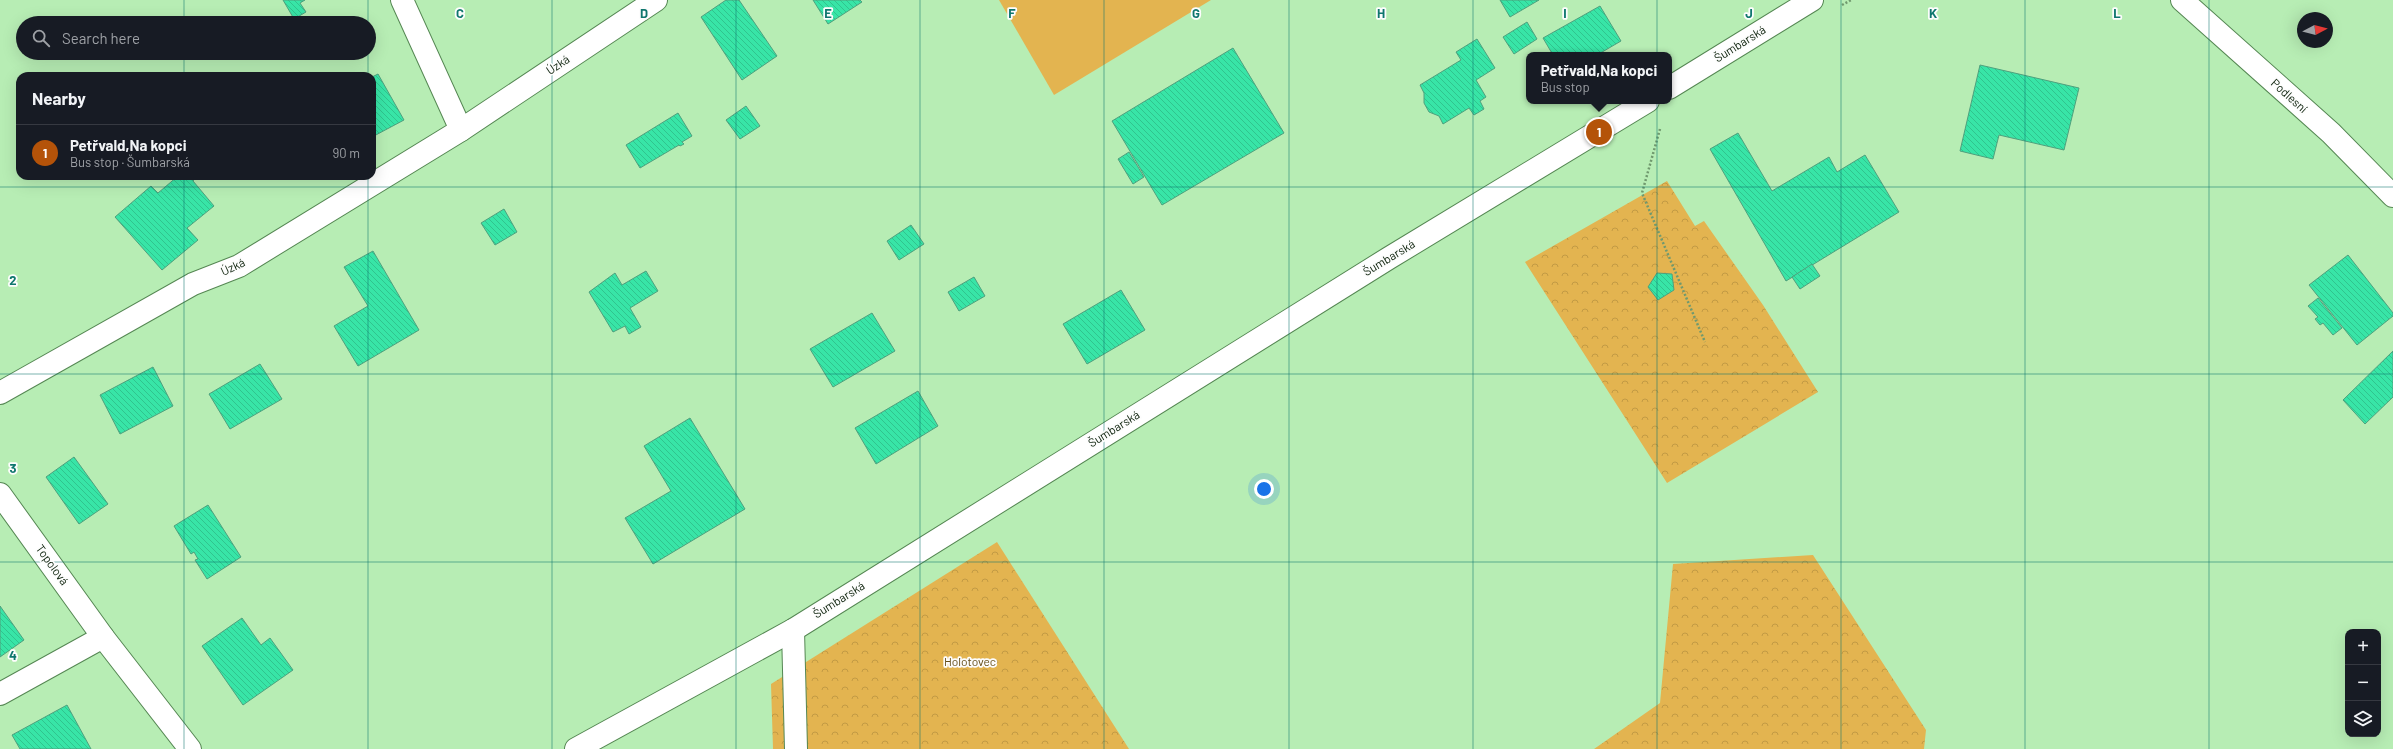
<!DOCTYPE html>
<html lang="en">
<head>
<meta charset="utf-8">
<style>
	:root { --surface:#171b24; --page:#242831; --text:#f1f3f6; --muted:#9ea1a6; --line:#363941; --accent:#b45309 }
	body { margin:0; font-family:Barlow,sans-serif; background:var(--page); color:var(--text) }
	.controls { position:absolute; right:12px; bottom:12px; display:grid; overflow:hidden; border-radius:8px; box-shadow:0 4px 16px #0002 }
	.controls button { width:36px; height:36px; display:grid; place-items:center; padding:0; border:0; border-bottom:1px solid var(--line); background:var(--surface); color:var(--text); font:20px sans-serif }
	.compass { position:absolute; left:2297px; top:12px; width:36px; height:36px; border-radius:50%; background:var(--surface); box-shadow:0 4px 16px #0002; rotate:83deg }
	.you { position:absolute; left:1264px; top:489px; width:14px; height:14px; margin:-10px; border:3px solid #fff; border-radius:50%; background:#1a73e8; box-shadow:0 0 0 6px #1a73e833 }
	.badge { display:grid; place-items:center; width:26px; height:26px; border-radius:50%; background:var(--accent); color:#fff; font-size:13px; font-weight:700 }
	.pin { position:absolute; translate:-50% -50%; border:2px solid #fff; box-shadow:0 1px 4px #0006 }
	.popup { position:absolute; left:1526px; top:52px; width:146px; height:52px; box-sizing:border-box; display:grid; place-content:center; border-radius:8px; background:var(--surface); filter:drop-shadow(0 1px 3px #0005); font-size:13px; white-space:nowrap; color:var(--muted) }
	.popup b { font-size:15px; color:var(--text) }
	.popup::after { content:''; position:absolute; left:50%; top:100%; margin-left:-8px; border:8px solid transparent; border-top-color:var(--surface) }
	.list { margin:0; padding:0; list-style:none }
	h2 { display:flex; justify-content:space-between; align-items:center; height:52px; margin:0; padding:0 16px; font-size:17px }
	h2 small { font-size:13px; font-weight:400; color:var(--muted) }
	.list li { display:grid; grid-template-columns:26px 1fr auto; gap:12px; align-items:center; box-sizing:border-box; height:56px; padding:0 16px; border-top:1px solid var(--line) }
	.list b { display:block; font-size:15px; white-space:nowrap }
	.list p { margin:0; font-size:13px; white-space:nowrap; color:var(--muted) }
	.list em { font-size:13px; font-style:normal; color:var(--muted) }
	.icon { flex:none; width:22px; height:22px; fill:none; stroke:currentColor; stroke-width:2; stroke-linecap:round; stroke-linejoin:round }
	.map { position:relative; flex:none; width:2393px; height:749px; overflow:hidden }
	.search { position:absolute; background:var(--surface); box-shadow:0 4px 16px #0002; left:16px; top:16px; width:360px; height:44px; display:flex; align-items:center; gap:10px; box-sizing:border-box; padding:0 14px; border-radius:22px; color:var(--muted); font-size:15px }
	.panel { position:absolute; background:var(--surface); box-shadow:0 4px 16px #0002; left:16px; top:72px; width:360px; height:108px; border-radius:12px }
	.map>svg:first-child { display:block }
</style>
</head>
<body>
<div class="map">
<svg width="2393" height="749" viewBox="0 0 2393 749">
	<defs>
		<pattern id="forest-crowns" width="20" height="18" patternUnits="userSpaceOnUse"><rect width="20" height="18" fill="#e3b450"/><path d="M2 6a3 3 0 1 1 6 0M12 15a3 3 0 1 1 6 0" fill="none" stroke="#c29a44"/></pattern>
		<pattern id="building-back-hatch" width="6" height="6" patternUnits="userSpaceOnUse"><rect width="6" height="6" fill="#38e5a7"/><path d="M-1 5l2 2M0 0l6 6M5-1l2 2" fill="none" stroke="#30c48e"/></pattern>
	</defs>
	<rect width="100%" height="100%" fill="#b7edb4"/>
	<polygon fill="#e3b450" points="999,0 1211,0 1054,95"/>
	<g fill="url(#forest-crowns)">
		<polygon points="1667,181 1695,226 1704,221 1763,305 1818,392 1667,483 1525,262"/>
		<polygon points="997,542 1129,749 773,749 771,684"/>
		<polygon points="1813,555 1926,730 1924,749 1594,749 1660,703 1673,564"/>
	</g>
	<g fill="url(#building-back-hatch)" stroke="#4fa07d">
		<polygon points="283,0 305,0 300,3 306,12 294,19"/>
		<polygon points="726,0 739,0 777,56 742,80 701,17"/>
		<polygon points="813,0 860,0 862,2 828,24"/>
		<polygon points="1500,0 1539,0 1510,17"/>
		<polygon points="1600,6 1621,41 1597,55 1553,55 1543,38"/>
		<polygon points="1527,22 1537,39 1514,54 1503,37"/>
		<polygon points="1477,39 1495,68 1476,80 1486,97 1480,101 1484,109 1474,115 1469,108 1443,124 1439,116 1429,112 1424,103 1424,93 1420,85 1461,60 1456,52"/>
		<polygon points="1233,48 1284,133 1162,205 1112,121"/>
		<polygon points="1980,65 2079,88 2064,150 1999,135 1993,159 1960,151"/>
		<polygon points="378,74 404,120 372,137 372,77"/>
		<polygon points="746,106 760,126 740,139 726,120"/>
		<polygon points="678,113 692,136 682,142 684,144 680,146 679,145 640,168 626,145"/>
		<polygon points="1738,133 1772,191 1829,157 1837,172 1865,155 1899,212 1786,281 1710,149"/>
		<polygon points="1129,152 1144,177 1133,184 1118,159"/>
		<polygon points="178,176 188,176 191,180 197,176 193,181 214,206 187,228 198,240 162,270 115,217 151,186 158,193"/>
		<polygon points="504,209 517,232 495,245 481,223"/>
		<polygon points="911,225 924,244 899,260 887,241"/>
		<polygon points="373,251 419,330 358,366 334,326 368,306 344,267"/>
		<polygon points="2348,255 2393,313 2393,316 2357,345 2309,285"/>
		<polygon points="1812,264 1820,276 1800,289 1792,277"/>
		<polygon points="646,271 658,291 630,308 641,327 629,334 625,326 613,332 589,292 615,273 622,285"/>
		<polygon points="1657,273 1672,274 1674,290 1658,300 1648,287"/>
		<polygon points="974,277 985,296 959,311 948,292"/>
		<polygon points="1121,290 1145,330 1087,364 1063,324"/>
		<polygon points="2318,298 2342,328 2333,335 2323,323 2320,325 2315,319 2318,317 2308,306"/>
		<polygon points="872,313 895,351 833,387 810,349"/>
		<polygon points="2393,351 2393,397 2365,424 2343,400"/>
		<polygon points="260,364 282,399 230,429 209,394"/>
		<polygon points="153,367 173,406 120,434 100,395"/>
		<polygon points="918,391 938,426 876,464 855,428"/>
		<polygon points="690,418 745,509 653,564 625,518 671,491 644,446"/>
		<polygon points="74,457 108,504 79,524 46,477"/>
		<polygon points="208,505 241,557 207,579 195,560 198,559 194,552 191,554 174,526"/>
		<polygon points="0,606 24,640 0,657"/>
		<polygon points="242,618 261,645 270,638 293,670 243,705 202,646"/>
		<polygon points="67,705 91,749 20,749 12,735"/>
	</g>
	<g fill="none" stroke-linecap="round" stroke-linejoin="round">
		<defs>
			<g id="minor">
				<polyline points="2182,0 2331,133 2393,196"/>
				<polyline points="1669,88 1812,0"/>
				<polyline points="461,130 656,0"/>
				<polyline points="0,393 193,284 239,266 461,130 402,0"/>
				<polyline points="0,494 103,637 190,749"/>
				<polyline points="793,630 796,749"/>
				<polyline points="0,694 103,637"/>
				<polyline points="576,749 793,630 1389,258 1648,101"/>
			</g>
		</defs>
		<use href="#minor" stroke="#558753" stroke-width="24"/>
		<g stroke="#70996e" stroke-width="2.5" stroke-dasharray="2 2" stroke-linecap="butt">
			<polyline points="1842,5 1851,0"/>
			<polyline points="1660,129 1642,193 1705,342"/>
		</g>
		<use href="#minor" stroke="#fff" stroke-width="22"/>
	</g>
	<path fill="none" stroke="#0f766e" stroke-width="1" stroke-opacity="0.55" d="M184,0v23M368,0v23M552,0v749M736,0v749M920,0v749M1104,0v749M1289,0v749M1473,0v749M1657,0v749M1841,0v749M2025,0v749M2209,0v749M184,53v23M368,53v23M184,176v573M368,176v573M0,187h2393M0,374h2393M0,562h2393"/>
	<g text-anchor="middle" stroke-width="3.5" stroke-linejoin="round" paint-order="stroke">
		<g font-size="12" fill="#0c210b" stroke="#fdfdfd">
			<text transform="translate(1740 44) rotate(-32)" y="4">Šumbarská</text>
			<text transform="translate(558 65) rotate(-34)" y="4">Úzká</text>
			<text transform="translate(2289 96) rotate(42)" y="4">Podlesní</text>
			<text transform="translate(1389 258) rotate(-31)" y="4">Šumbarská</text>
			<text transform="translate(233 267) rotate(-25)" y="4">Úzká</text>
			<text transform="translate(1114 429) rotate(-32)" y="4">Šumbarská</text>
			<text transform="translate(52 565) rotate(54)" y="4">Topolová</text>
			<text transform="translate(839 600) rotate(-32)" y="4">Šumbarská</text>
		</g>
		<g font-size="12" fill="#654d17" stroke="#fdfdfd">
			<text x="970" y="666">Holotovec</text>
		</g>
	</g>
	<g font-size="13" text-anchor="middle" font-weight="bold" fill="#0f766e" stroke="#fdfdfd" stroke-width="3.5" stroke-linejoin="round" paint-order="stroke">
		<text x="460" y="18">C</text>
		<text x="644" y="18">D</text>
		<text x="828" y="18">E</text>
		<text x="1012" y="18">F</text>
		<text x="1196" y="18">G</text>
		<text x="1381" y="18">H</text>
		<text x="1565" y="18">I</text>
		<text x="1749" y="18">J</text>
		<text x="1933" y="18">K</text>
		<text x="2117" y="18">L</text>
		<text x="13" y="285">2</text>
		<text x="13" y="473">3</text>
		<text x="13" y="660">4</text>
	</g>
</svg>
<div class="controls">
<button>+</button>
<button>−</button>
<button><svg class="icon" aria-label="layers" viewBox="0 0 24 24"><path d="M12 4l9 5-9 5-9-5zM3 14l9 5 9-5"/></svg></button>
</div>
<svg class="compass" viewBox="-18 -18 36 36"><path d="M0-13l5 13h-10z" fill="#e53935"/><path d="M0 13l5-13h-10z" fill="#9ea1a6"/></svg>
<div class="you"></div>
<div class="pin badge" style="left:1599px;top:132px">1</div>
<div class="popup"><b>Petřvald,Na kopci</b>Bus stop</div>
<div class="search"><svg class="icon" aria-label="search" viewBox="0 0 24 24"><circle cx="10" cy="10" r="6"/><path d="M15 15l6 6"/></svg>Search here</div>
<section class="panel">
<h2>Nearby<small></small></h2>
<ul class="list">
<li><span class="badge">1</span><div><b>Petřvald,Na kopci</b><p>Bus stop · Šumbarská</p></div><em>90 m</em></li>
</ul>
</section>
</div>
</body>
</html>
